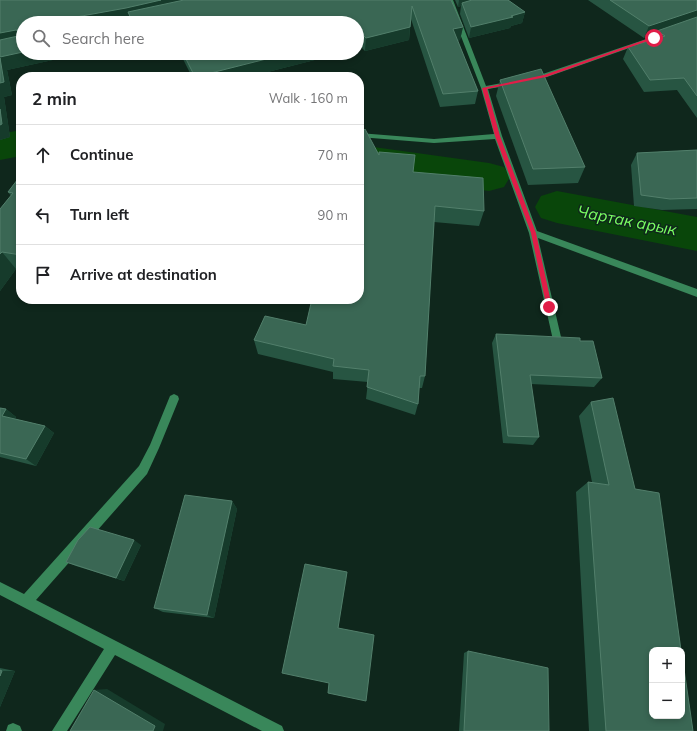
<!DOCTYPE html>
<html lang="en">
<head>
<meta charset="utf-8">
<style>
	:root { --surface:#fff; --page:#f6f6f6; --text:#202124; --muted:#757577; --line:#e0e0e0 }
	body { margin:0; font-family:Mulish,sans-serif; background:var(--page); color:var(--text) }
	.controls { position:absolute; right:12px; bottom:12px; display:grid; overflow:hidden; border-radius:8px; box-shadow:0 2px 6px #0003 }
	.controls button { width:36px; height:36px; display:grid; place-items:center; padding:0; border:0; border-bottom:1px solid var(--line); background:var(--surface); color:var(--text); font:20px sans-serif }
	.stop { position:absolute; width:12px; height:12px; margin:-9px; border:3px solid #e11d48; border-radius:50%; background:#fff }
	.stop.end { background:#e11d48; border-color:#fff; box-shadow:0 1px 4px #0008 }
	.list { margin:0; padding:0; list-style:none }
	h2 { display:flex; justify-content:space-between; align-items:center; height:52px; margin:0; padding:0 16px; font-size:17px }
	h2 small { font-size:13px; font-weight:400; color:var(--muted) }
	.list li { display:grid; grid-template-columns:26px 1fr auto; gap:12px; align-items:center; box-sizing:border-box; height:60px; padding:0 16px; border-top:1px solid var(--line) }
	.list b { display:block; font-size:15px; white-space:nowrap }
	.list em { font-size:13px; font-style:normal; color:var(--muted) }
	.icon { flex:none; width:22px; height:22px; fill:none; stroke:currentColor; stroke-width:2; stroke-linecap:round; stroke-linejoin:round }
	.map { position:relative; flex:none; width:697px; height:731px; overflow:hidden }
	.search { position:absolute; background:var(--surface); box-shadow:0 2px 6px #0003; left:16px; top:16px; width:348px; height:44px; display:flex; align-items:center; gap:10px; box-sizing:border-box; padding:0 14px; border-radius:22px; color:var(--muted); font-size:15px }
	.panel { position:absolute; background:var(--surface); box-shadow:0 2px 6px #0003; left:16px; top:72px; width:348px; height:232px; border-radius:16px }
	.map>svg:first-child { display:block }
</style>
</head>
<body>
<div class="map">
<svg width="697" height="731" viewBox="0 0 697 731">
	<rect width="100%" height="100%" fill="#0f271c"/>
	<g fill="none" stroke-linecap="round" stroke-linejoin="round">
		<g fill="#09460a" fill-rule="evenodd">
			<polygon points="21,130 21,156 0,160 0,134"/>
			<polygon points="359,145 489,163 504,167 510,177 504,187 489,191 359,173"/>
			<polygon points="557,191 697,217 697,251 557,223 541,218 535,207 541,196"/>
		</g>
		<g fill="#39875a" fill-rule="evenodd">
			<polygon points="447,0 453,0 486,86 512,81 515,83 512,85 488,89 502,136 537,231 697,289 697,297 538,238 561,337 559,340 553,340 529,233 495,139 434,143 359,137 359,133 434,139 494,134 481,88"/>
			<polygon points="664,33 669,34 547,77 531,81 528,79"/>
			<polygon points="174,394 178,396 179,399 159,448 147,474 36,600 282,726 284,731 262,731 115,655 67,731 52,731 104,649 0,595 0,582 24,594 139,466 150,445 170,396"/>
			<polygon points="13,723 20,726 22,731 6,731 8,725"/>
		</g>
	</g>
	<g fill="#275542">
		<polygon points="0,0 451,0 463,27 460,40 457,41 478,91 475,104 440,107 411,19 409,40 365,51 362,48 357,23 132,23 131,20 23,23 23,53 63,53 61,54 62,58 7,70 12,95 4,97 10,137 0,140"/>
		<polygon points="455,0 508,0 525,12 522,23 511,26 510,28 469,38 460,14 461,6 458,7"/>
		<polygon points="588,0 697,0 697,118 677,90 644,92 623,59 628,47 652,40 655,34 644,38"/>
		<polygon points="180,53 342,53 248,77 192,77"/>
		<polygon points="500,80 585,167 578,183 528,185 496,96"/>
		<polygon points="697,150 697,209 662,210 634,206 631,165 637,153"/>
		<polygon points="379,155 413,172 484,211 479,226 434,222 425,376 422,388 419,388 418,404 415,415 366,399 368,382 333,379 333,372 258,354 254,340 306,325"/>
		<polygon points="21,175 21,270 16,269 0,291 0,209 11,196 8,192"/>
		<polygon points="496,334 580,341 602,378 594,387 531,384 539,437 533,445 503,443 492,343"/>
		<polygon points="591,402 693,731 589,731 576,492 588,482 592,482 579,416"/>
		<polygon points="0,408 6,409 16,417 15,419 45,426 54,433 36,466 0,457"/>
		<polygon points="232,501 237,509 214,618 163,612 154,608"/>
		<polygon points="141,545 124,581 76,566 66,562"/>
		<polygon points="468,651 549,731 459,731 464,653"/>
		<polygon points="0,668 15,671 0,707"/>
	</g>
	<g fill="#163b2b">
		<polygon points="161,0 220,0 128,12 131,20 117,23 66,23 65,19"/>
		<polygon points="459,0 489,0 462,3 461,6 458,7"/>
		<polygon points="697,10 697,19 657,31 655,34 644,38 649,26"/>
		<polygon points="525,12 522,23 511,26 510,28 469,38 471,27"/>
		<polygon points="410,27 409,40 365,51 366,38"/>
		<polygon points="463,27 460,40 451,42 453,29"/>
		<polygon points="16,30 23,43 0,47 0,33"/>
		<polygon points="363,35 362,48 357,49 357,36"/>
		<polygon points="23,52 23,53 63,53 61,54 62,58 7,70 12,95 4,97 10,137 0,140 0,57"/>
		<polygon points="290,53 342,53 248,77 195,77"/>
		<polygon points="2,252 16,269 0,291 0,254"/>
		<polygon points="6,409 16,417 12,424 2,416"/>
		<polygon points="45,426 54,433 36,466 26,459"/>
		<polygon points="232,501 237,509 214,618 207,615"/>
		<polygon points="134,540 141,545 124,581 116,578"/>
		<polygon points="347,572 347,576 338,630 338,628"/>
		<polygon points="2,671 15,671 0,707 0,676"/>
		<polygon points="107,689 165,724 163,731 153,731 94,690"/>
	</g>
	<g fill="#3a6754" stroke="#527f6b">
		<polygon points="0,0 161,0 126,8 65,19 66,23 23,23 23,52 0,57 0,40 18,36 18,31 16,30 0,33"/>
		<polygon points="184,0 451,0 463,27 453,29 478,91 443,94 412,6 410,27 366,38 363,35 357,36 357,23 133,23 128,12"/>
		<polygon points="472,0 508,0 525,12 511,16 513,17 471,27 462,3"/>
		<polygon points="610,0 697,0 697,10 649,26"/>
		<polygon points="697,17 697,96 684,78 650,80 628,47 665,36 657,31"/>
		<polygon points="183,53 290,53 195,77"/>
		<polygon points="0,58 4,82 0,83"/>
		<polygon points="541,69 585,167 533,169 500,80"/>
		<polygon points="0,109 2,124 0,125"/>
		<polygon points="365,129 379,155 379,152 415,155 413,172 483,178 484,211 435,206 425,376 420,376 418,404 367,387 369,370 333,366 334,359 254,340 265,316 306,325 312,299 359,299 359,132 362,132"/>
		<polygon points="697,150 697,198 670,199 641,195 637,153"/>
		<polygon points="21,175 21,255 2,252 0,254 0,209 13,193 8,192"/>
		<polygon points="496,334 580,338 580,341 593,341 602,378 530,375 539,437 508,436"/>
		<polygon points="613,398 635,489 659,493 681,650 652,650 652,716 682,716 682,655 693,731 606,731 588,482 609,485 591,402"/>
		<polygon points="0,408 6,409 2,416 45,426 26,459 0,453"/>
		<polygon points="185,495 232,501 207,615 154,608"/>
		<polygon points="90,527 134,540 116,578 66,562 78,540"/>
		<polygon points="305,564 347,572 338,628 374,635 366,701 328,693 329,683 282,673"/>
		<polygon points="468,651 548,668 549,731 464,731"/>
		<polygon points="0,670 2,671 0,676"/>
		<polygon points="94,690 155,726 153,731 70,731"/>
	</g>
	<polygon fill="#e11d48" points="653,37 656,38 546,77 487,89 500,136 536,233 552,307 551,309 547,309 531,233 495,136 482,88 544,75"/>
	<g text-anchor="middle" stroke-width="3" stroke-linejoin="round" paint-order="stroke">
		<g font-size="16" font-style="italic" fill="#7aff62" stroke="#0f271c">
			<text transform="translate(627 220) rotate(11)" y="6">Чартак арык</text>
		</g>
	</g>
</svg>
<div class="controls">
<button>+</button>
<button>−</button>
</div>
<div class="stop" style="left:654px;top:38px"></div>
<div class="stop end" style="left:549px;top:307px"></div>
<div class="search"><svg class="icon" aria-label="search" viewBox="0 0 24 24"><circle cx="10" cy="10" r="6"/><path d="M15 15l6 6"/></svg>Search here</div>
<section class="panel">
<h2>2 min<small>Walk · 160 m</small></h2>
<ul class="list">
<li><svg class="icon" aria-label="ahead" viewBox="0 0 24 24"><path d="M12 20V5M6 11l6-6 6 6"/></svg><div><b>Continue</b></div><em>70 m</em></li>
<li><svg class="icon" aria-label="left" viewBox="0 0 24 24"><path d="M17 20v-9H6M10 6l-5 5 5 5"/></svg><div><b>Turn left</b></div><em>90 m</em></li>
<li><svg class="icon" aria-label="arrive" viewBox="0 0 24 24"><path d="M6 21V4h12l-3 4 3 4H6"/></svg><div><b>Arrive at destination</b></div></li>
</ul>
</section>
</div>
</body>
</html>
